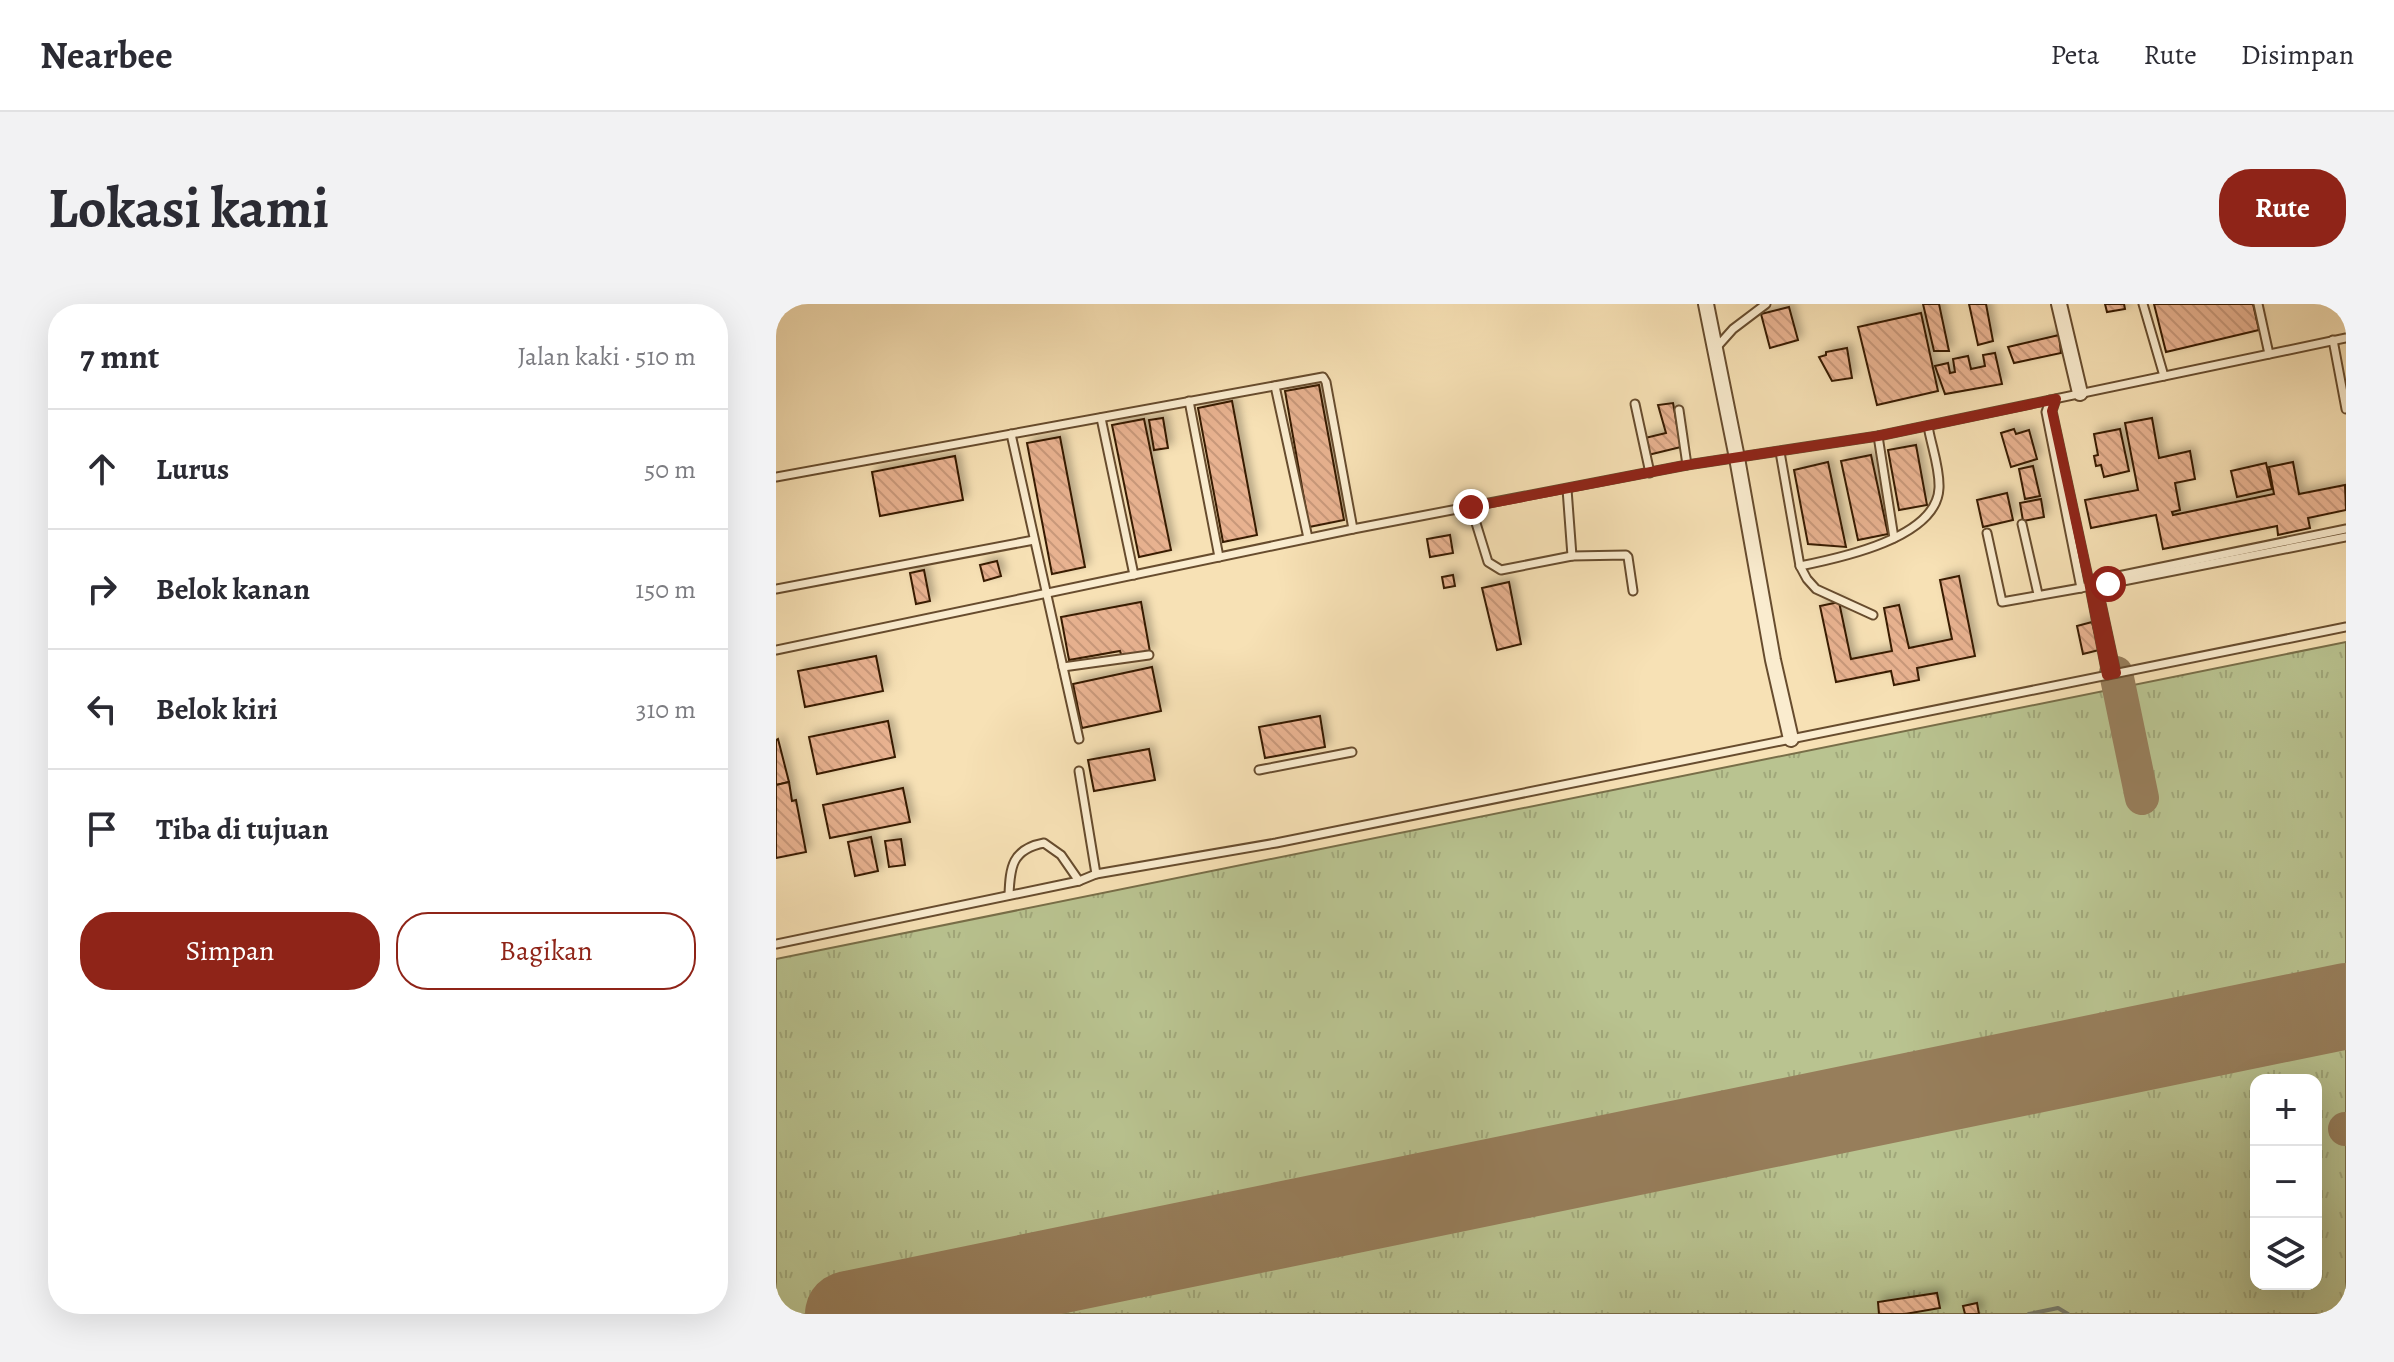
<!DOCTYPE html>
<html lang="id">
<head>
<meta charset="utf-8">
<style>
	:root { --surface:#fff; --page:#f2f2f3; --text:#2b2b33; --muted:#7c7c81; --line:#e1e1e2; --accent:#8f2418 }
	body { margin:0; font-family:Alegreya,serif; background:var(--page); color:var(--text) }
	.controls { position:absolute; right:24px; bottom:24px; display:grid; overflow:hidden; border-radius:16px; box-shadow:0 8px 32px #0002 }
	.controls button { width:72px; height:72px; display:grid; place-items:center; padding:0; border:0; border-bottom:2px solid var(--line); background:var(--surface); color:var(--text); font:40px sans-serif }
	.stop { position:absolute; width:24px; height:24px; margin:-18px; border:6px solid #8f2418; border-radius:50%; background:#fff }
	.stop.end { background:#8f2418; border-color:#fff; box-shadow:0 2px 8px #0008 }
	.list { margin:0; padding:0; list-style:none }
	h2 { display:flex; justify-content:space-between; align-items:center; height:104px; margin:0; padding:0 32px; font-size:34px }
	h2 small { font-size:26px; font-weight:400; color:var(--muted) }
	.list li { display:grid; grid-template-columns:52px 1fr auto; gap:24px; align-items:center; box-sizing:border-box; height:120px; padding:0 32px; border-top:2px solid var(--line) }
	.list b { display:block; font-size:30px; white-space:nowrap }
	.list em { font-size:26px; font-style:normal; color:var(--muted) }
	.actions { display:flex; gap:16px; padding:24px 32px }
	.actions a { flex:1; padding:18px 0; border:2px solid var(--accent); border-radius:32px; text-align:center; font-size:28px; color:var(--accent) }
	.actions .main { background:var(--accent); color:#fff }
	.icon { flex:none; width:44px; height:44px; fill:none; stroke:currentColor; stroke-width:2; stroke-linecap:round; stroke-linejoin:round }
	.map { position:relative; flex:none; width:1570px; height:1010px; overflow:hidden; border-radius:32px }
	header { display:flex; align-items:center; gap:48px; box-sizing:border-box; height:112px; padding:0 40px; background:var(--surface); border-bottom:2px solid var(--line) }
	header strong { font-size:38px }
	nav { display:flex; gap:44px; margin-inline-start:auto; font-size:28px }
	.intro { display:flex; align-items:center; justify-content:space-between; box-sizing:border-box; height:192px; padding:0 48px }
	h1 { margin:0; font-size:56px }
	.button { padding:20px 36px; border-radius:32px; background:var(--accent); color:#fff; font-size:28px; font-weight:700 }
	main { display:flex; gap:48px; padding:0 48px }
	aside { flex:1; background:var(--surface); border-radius:32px; box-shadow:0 8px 32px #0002 }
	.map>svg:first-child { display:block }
</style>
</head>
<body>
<header>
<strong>Nearbee</strong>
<nav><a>Peta</a><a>Rute</a><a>Disimpan</a></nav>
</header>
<div class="intro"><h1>Lokasi kami</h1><a class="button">Rute</a></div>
<main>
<aside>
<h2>7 mnt<small>Jalan kaki · 510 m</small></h2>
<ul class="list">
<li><svg class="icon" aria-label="ahead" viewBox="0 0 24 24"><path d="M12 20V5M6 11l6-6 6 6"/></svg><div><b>Lurus</b></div><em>50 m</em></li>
<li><svg class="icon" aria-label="right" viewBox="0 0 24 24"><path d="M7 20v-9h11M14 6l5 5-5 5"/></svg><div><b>Belok kanan</b></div><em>150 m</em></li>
<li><svg class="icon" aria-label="left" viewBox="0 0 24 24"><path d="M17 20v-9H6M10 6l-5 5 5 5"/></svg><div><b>Belok kiri</b></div><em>310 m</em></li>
<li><svg class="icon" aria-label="arrive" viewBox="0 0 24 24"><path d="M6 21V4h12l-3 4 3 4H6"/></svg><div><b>Tiba di tujuan</b></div></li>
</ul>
<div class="actions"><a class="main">Simpan</a><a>Bagikan</a></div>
</aside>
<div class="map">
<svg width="1570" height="1010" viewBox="0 0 1570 1010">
	<defs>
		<pattern id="grass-tufts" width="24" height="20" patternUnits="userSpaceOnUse" patternTransform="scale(2)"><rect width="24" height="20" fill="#b9c390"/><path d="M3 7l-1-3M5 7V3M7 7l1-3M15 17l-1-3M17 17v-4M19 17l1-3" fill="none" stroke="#a0a77a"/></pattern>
		<pattern id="building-back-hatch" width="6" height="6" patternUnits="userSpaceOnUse" patternTransform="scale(2)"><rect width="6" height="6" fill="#e8b290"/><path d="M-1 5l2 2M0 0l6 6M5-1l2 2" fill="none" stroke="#c8987a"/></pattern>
		<filter id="shadow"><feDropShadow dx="4.5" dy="-4.5" stdDeviation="4" flood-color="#0004"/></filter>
	</defs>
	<rect width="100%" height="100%" fill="#f7e1b5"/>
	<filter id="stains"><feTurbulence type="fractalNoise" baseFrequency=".0025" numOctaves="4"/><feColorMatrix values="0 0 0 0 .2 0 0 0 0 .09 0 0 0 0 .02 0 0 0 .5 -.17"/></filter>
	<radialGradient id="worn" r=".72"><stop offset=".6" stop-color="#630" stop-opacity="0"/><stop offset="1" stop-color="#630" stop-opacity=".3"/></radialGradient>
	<path fill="url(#grass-tufts)" stroke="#786e48" stroke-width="2" fill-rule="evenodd" d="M1570,338v672h-1570v-355zM1480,776h60v204h-60z"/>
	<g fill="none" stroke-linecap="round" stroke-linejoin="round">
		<polyline stroke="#757b6c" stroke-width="4" points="1253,1010 1282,1004 1292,1010"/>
		<g stroke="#977e5b" stroke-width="34">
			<polyline points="1340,369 1366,494"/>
			<polyline points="1569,825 1570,825"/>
		</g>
		<polyline stroke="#977e5b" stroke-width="86" points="72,1010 1570,702"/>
	</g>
	<g fill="url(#building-back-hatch)" stroke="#371a01" stroke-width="2" filter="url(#shadow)">
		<polygon points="1147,0 1163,0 1173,47 1158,47"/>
		<polygon points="1193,0 1210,0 1217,37 1202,41"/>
		<polygon points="1329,0 1348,0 1349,5 1331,8"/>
		<polygon points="1378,0 1477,0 1483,26 1390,48"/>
		<polygon points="1013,3 1022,36 994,44 985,10"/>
		<polygon points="1145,9 1162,87 1101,101 1082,23"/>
		<polygon points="1283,31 1285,49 1238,59 1232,43"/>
		<polygon points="1071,44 1076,74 1056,77 1043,53 1050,51 1050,48"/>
		<polygon points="1219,49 1226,80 1169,90 1159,62 1172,59 1174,69 1179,68 1177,55 1192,52 1195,65 1209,62 1207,51"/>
		<polygon points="543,81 568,216 533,223 509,87"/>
		<polygon points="456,97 481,231 447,238 422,104"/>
		<polygon points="897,99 905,143 872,151 869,134 890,129 882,101"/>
		<polygon points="387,114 392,144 378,146 373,116"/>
		<polygon points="1376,114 1383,154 1414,147 1419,175 1399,179 1404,206 1396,208 1397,211 1498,190 1493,163 1517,158 1523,190 1569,181 1570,206 1532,214 1534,224 1502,231 1501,222 1387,245 1380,211 1315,224 1309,196 1362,186 1349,119"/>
		<polygon points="368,115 395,246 363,253 336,121"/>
		<polygon points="1238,125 1240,130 1253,126 1261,155 1235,163 1225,129"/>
		<polygon points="1344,125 1353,167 1328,173 1325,161 1320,162 1318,152 1322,151 1318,130"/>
		<polygon points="284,133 309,263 276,270 251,139"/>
		<polygon points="1140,141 1151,201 1123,206 1112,146"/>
		<polygon points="1095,151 1112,230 1082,236 1065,157"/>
		<polygon points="179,152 187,196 104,212 96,168"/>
		<polygon points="1052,158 1070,243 1032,240 1018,166"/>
		<polygon points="1490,159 1496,185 1461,193 1455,167"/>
		<polygon points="1257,162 1264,192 1249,195 1243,165"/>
		<polygon points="1231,189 1237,216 1207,223 1201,196"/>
		<polygon points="1265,195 1268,213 1247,217 1244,199"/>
		<polygon points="674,231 677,249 654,253 651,235"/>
		<polygon points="221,257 225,272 208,277 204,261"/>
		<polygon points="148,266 154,297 140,300 134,269"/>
		<polygon points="677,271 679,282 668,284 666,273"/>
		<polygon points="1183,272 1199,352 1141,364 1143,376 1118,381 1115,367 1060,378 1044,302 1063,298 1075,355 1116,347 1108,304 1123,301 1133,344 1176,335 1164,276"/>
		<polygon points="733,278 745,340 721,346 706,284"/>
		<polygon points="365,298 374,348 346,353 344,347 293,356 285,313"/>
		<polygon points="1316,318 1323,346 1307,350 1301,322"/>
		<polygon points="100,352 107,387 29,403 22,367"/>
		<polygon points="376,363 385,407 306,424 297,380"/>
		<polygon points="544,412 549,443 489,454 483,423"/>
		<polygon points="112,417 119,453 41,470 33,433"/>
		<polygon points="2,435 13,478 0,481 0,436"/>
		<polygon points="373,445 379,476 318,487 312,456"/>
		<polygon points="13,478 16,497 20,496 30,548 0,554 0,481"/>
		<polygon points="127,484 134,518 54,534 47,501"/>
		<polygon points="95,533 102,567 79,572 72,538"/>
		<polygon points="125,535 129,561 113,563 109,537"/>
		<polygon points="1161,989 1164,1004 1129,1010 1103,1010 1102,998"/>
		<polygon points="1201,999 1203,1010 1189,1010 1187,1002"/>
	</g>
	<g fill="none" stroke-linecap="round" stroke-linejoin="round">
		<defs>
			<g id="service">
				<polyline points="1367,0 1388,72"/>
				<polyline points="1482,0 1493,50"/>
				<polyline points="1557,36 1570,105"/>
				<polyline points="940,44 957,25 990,0"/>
				<polyline points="499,82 532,234"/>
				<polyline points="1280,95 1276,107 1313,278"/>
				<polyline points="1274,96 1270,108 1305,284 1314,282"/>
				<polyline points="413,97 443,253"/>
				<polyline points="859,100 874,169"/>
				<polyline points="903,106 911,161"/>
				<polyline points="325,114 358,271"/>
				<polyline points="235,130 303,435"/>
				<polyline points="1102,132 1118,234"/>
				<polyline points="1004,148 1024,262 1031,275 1040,285 1097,311"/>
				<polyline points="0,173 547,73 550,78 577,225"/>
				<polyline points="791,185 796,252 850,251 852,253 857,287"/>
				<polyline points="695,203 712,258 725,266 796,252"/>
				<polyline points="1246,220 1262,290"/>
				<polyline points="1211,229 1226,298 1305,284"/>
				<path d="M1024,262c40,-8 137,-28 139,-78 1,-20 -8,-43 -11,-62"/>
				<polyline points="0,285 258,236"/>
				<polyline points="0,346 577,225 911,161 1102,132 1570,34"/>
				<polyline points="287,363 373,351"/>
				<polyline points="1340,369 1323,290 1326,283 1332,280 1570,233"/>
				<polyline points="1331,371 1313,278 1570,225"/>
				<polyline points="483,466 576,448"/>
				<polyline points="303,467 320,570"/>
				<path d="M233,591c1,-28 3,-46 35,-52l17,12 18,26"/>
				<polyline points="0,640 303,577 320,570 500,539 1570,323"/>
			</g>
			<g id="minor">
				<polyline points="930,0 961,154 997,356 1015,435"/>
				<polyline points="1283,0 1304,89"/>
			</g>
		</defs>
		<use href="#service" stroke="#674c2e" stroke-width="11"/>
		<use href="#minor" stroke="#674c2e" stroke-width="18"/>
		<use href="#service" stroke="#faeccf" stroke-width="7"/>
		<use href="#minor" stroke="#faeccf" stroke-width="14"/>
	</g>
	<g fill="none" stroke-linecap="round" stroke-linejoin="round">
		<polyline stroke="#8f2418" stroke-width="10" points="695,203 911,161 1102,132 1280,95 1276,107 1313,278 1331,371 1340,369 1323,290 1326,283 1332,280"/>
	</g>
	<rect width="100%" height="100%" filter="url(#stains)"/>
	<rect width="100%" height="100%" fill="url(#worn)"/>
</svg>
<div class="controls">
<button>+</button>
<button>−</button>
<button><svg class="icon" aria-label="layers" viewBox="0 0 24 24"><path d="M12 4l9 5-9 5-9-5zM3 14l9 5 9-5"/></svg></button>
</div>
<div class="stop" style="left:1332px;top:280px"></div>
<div class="stop end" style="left:695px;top:203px"></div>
</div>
</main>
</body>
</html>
